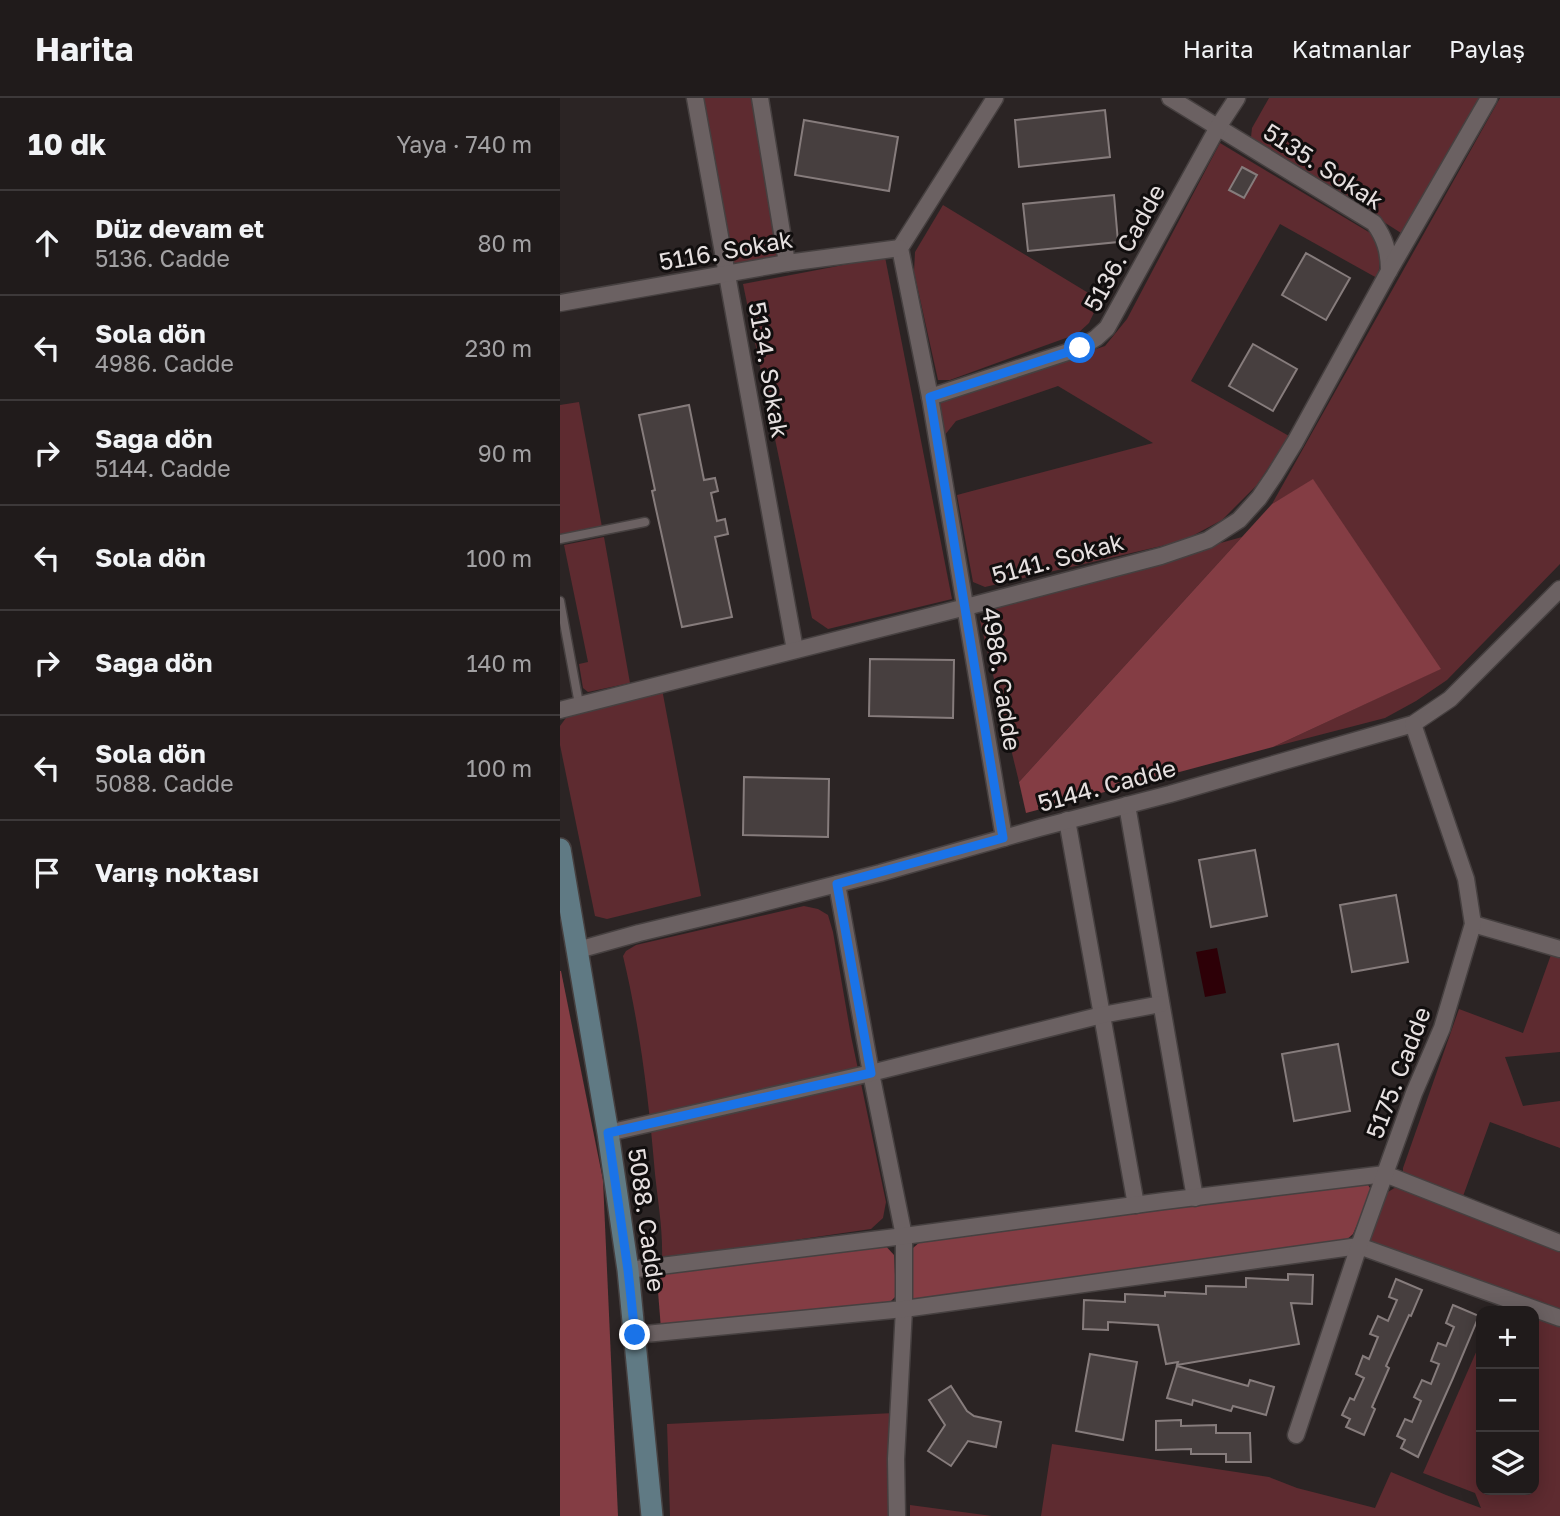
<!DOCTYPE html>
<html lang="tr">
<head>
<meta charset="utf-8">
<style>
	:root { --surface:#201b1b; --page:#282424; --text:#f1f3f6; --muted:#a2a1a3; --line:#3d393a }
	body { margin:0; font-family:"Golos Text",sans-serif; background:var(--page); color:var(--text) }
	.controls { position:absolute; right:21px; bottom:21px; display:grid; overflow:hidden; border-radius:14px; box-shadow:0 4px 18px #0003 }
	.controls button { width:63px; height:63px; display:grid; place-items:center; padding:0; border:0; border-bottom:2px solid var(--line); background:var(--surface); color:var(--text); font:35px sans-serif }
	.stop { position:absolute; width:21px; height:21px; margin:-16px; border:5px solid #1a73e8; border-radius:50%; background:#fff }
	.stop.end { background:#1a73e8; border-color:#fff; box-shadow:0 2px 7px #0008 }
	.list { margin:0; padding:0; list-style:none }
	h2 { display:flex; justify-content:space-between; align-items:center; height:91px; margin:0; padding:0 28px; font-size:30px }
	h2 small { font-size:23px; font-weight:400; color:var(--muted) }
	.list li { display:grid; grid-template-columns:46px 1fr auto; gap:21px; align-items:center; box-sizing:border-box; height:105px; padding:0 28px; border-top:2px solid var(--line) }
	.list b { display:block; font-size:26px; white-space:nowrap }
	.list p { margin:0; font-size:23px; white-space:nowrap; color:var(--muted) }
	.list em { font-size:23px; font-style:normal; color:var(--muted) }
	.icon { flex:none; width:38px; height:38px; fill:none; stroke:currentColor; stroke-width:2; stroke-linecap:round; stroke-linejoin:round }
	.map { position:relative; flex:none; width:1000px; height:1418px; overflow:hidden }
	header { display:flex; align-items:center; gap:42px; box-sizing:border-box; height:98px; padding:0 35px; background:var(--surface); border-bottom:2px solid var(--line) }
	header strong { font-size:33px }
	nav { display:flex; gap:38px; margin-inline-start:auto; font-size:24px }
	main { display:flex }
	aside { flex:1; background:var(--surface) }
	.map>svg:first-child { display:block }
</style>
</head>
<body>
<header>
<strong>Harita</strong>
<nav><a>Harita</a><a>Katmanlar</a><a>Paylaş</a></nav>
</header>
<main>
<aside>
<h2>10 dk<small>Yaya · 740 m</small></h2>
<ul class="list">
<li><svg class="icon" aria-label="ahead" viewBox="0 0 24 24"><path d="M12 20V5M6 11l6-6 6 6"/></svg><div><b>Düz devam et</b><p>5136. Cadde</p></div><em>80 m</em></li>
<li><svg class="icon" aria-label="left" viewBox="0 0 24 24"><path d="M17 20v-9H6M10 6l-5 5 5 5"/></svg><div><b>Sola dön</b><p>4986. Cadde</p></div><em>230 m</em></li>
<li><svg class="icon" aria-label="right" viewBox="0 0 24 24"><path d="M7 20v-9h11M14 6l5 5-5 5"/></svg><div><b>Sağa dön</b><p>5144. Cadde</p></div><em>90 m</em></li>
<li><svg class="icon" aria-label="left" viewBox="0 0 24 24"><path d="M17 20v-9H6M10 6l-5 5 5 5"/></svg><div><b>Sola dön</b></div><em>100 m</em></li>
<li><svg class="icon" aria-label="right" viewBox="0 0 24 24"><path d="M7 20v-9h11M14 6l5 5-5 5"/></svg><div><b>Sağa dön</b></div><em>140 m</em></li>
<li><svg class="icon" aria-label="left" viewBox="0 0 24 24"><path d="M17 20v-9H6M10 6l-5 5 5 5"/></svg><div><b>Sola dön</b><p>5088. Cadde</p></div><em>100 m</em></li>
<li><svg class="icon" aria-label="arrive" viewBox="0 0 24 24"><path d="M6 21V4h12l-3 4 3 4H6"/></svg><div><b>Varış noktası</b></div></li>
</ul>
</aside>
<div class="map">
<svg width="1000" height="1418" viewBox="0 0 1000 1418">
	<rect width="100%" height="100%" fill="#2b2424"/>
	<g fill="#5e2b30">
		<polygon points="142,0 193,0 221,158 171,167"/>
		<polygon points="709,0 920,0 841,135 691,39 692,30"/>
		<polygon points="940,0 1000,0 1000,466 887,582 856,603 825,620 713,649 880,571 753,382 712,406"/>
		<path d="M660,45l152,91c7,15 10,28 5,44l-97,-54 -89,157 98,55 -32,49 -35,35 -39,21 -198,46 -12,-5 -16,-87 196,-52 -95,-57 -102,35 -12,15 -6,-30 5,-5 162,-55 22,-27z"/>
		<polygon points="383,107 540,202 529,225 517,236 390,282 378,282 354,174 355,154"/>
		<polygon points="325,159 392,501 268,531 252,520 183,186"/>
		<polygon points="19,304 42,429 0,436 0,307"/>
		<polygon points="44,439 70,585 28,594 23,590 19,566 28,564 4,447"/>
		<polygon points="682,439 459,684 420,523 431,509"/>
		<polygon points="102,591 141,798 47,821 35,818 0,647 0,628 11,613"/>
		<path d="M244,808l14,3 10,6 5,17 18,104 35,166 -3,16 -12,11 -209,30c1,-29 -4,-56 -7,-85 -6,-73 -15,-147 -32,-218l3,-5 10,-6z"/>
		<polygon points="992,854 1000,856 1000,954 945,959 963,1008 1000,1003 1000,1050 930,1024 902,1101 843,1077 843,1070 899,911 963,935"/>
		<polygon points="836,1089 1000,1150 1000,1213 810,1143 807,1137 828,1094"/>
		<polygon points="974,1219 1000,1228 1000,1418 481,1418 492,1346 709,1379 737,1390 815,1410 831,1374 886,1397 921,1410 915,1395 863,1375 921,1243 921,1392 974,1392"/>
		<polygon points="334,1315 334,1418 110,1418 107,1326"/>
		<polygon points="350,1407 432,1418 350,1418"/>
	</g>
	<g fill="#843d44">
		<polygon points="753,381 881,571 713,649 466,715 459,684 712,406"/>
		<polygon points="0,873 1,873 43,1082 58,1418 0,1418"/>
		<polygon points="802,1084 808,1087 812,1093 793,1136 784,1144 349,1202 349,1161 353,1150 361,1143"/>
		<polygon points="323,1145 334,1157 336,1198 327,1207 101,1231 97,1181 106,1173"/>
	</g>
	<polygon fill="#2d0007" points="657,850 666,895 645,899 636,854"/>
	<g fill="#473f3f" stroke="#867c7c" stroke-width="2">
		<polygon points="545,12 550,59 459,69 455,22"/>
		<polygon points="244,22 338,39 329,93 235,77"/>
		<polygon points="682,69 697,77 684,100 669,92"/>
		<polygon points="554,97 558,144 468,153 463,106"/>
		<polygon points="746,155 790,180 766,222 722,197"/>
		<polygon points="693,246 737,271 713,313 669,288"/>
		<polygon points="129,307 144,382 155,380 158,393 151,395 157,423 165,421 168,436 155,439 172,519 122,529 92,393 95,392 79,317"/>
		<polygon points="310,561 394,562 393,620 309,618"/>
		<polygon points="184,679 269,681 268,739 183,737"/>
		<polygon points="695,752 707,818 651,829 639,762"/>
		<polygon points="836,797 848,864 792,874 780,807"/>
		<polygon points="778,946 790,1013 734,1023 722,956"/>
		<polygon points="728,1176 753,1177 752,1206 731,1205 739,1246 617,1267 618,1264 606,1266 598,1227 548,1224 548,1232 523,1231 524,1202 565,1204 565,1196 605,1198 605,1194 646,1196 646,1188 686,1189 686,1180 728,1182"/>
		<polygon points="836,1181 862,1192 851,1218 849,1217 826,1268 829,1270 812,1309 815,1311 804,1337 786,1329 790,1321 782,1317 790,1300 794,1302 804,1280 796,1276 803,1258 809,1261 818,1239 810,1236 818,1218 828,1223 837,1202 829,1199"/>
		<polygon points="893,1207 919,1218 893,1280 858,1359 841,1350 845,1342 837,1338 845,1321 852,1324 861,1303 854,1299 862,1282 871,1286 879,1266 871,1263 878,1245 886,1248 894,1229 886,1225"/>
		<polygon points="530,1256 577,1264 563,1342 516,1333"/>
		<polygon points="617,1268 688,1288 690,1282 714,1289 706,1317 673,1308 671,1313 633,1302 632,1307 607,1300"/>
		<polygon points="391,1288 407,1313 414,1318 441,1324 436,1349 408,1343 391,1368 368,1353 385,1327 369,1302"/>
		<polygon points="621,1322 621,1328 656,1327 656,1335 690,1335 691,1364 666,1364 666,1356 631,1356 631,1351 596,1352 596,1323"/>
	</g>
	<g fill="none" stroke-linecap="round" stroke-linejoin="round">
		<defs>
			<g id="lane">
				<polyline points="0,441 85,424"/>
				<polyline points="0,503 19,606"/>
			</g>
			<g id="street">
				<polyline points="135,0 235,552"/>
				<polyline points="200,0 227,165"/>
				<polyline points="435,0 340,150 370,299 444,740"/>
				<path d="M610,0l204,125c11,15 15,29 15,48"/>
				<polyline points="0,205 227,165 340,150"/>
				<polyline points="370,299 520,250 536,240 547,230 658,29 677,0"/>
				<polyline points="0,612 406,509 601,458 648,442 679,422 699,400 714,378 735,344 829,173 929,0"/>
				<polyline points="567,707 635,1100"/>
				<polyline points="507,722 576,1107"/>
				<polyline points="277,786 311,975 344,1138 344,1211 336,1361 337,1418"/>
				<polyline points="913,826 1000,851"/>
				<polyline points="18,852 79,835 183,810 320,775 479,730 610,696 853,626 890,601 1000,491"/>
				<polyline points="48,1035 311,975 542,917 601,906"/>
				<polyline points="68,1172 344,1138 604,1103 825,1076 1000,1145"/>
				<polyline points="75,1237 344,1211 799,1148 1000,1220"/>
				<polyline points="736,1337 799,1148 854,995 882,930 913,826 906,781 853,626"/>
			</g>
			<polyline id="secondary" points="0,751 48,1035 68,1172 92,1418"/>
		</defs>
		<use href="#lane" stroke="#464040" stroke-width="11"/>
		<use href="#street" stroke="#464040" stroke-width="19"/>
		<use href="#secondary" stroke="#464040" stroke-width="24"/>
		<use href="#lane" stroke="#6b6162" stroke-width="8"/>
		<use href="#street" stroke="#6b6162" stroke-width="16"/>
		<use href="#secondary" stroke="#607a84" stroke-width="21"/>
	</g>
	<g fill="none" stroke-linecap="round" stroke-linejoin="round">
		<polyline stroke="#1a73e8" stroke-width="9" points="75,1237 68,1172 48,1035 311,975 277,786 443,740 370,299 520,250"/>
	</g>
	<g text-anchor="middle" stroke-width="6" stroke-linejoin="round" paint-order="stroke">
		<g font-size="24" fill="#e6e0e0" stroke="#110e0e">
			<text transform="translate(763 69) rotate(33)" y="8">5135. Sokak</text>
			<text transform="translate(565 150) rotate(-61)" y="8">5136. Cadde</text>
			<text transform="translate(166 153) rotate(-10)" y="8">5116. Sokak</text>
			<text transform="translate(208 272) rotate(80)" y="8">5134. Sokak</text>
			<text transform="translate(498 461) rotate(-15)" y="8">5141. Sokak</text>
			<text transform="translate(441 581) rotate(81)" y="8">4986. Cadde</text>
			<text transform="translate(547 688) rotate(-15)" y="8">5144. Cadde</text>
			<text transform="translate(839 975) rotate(-69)" y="8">5175. Cadde</text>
			<text transform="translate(86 1122) rotate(82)" y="8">5088. Cadde</text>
		</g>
	</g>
</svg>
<div class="controls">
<button>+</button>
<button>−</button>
<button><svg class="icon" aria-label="layers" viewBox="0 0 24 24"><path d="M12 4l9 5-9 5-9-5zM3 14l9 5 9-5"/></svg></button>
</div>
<div class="stop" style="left:520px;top:250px"></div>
<div class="stop end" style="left:75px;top:1237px"></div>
</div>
</main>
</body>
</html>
